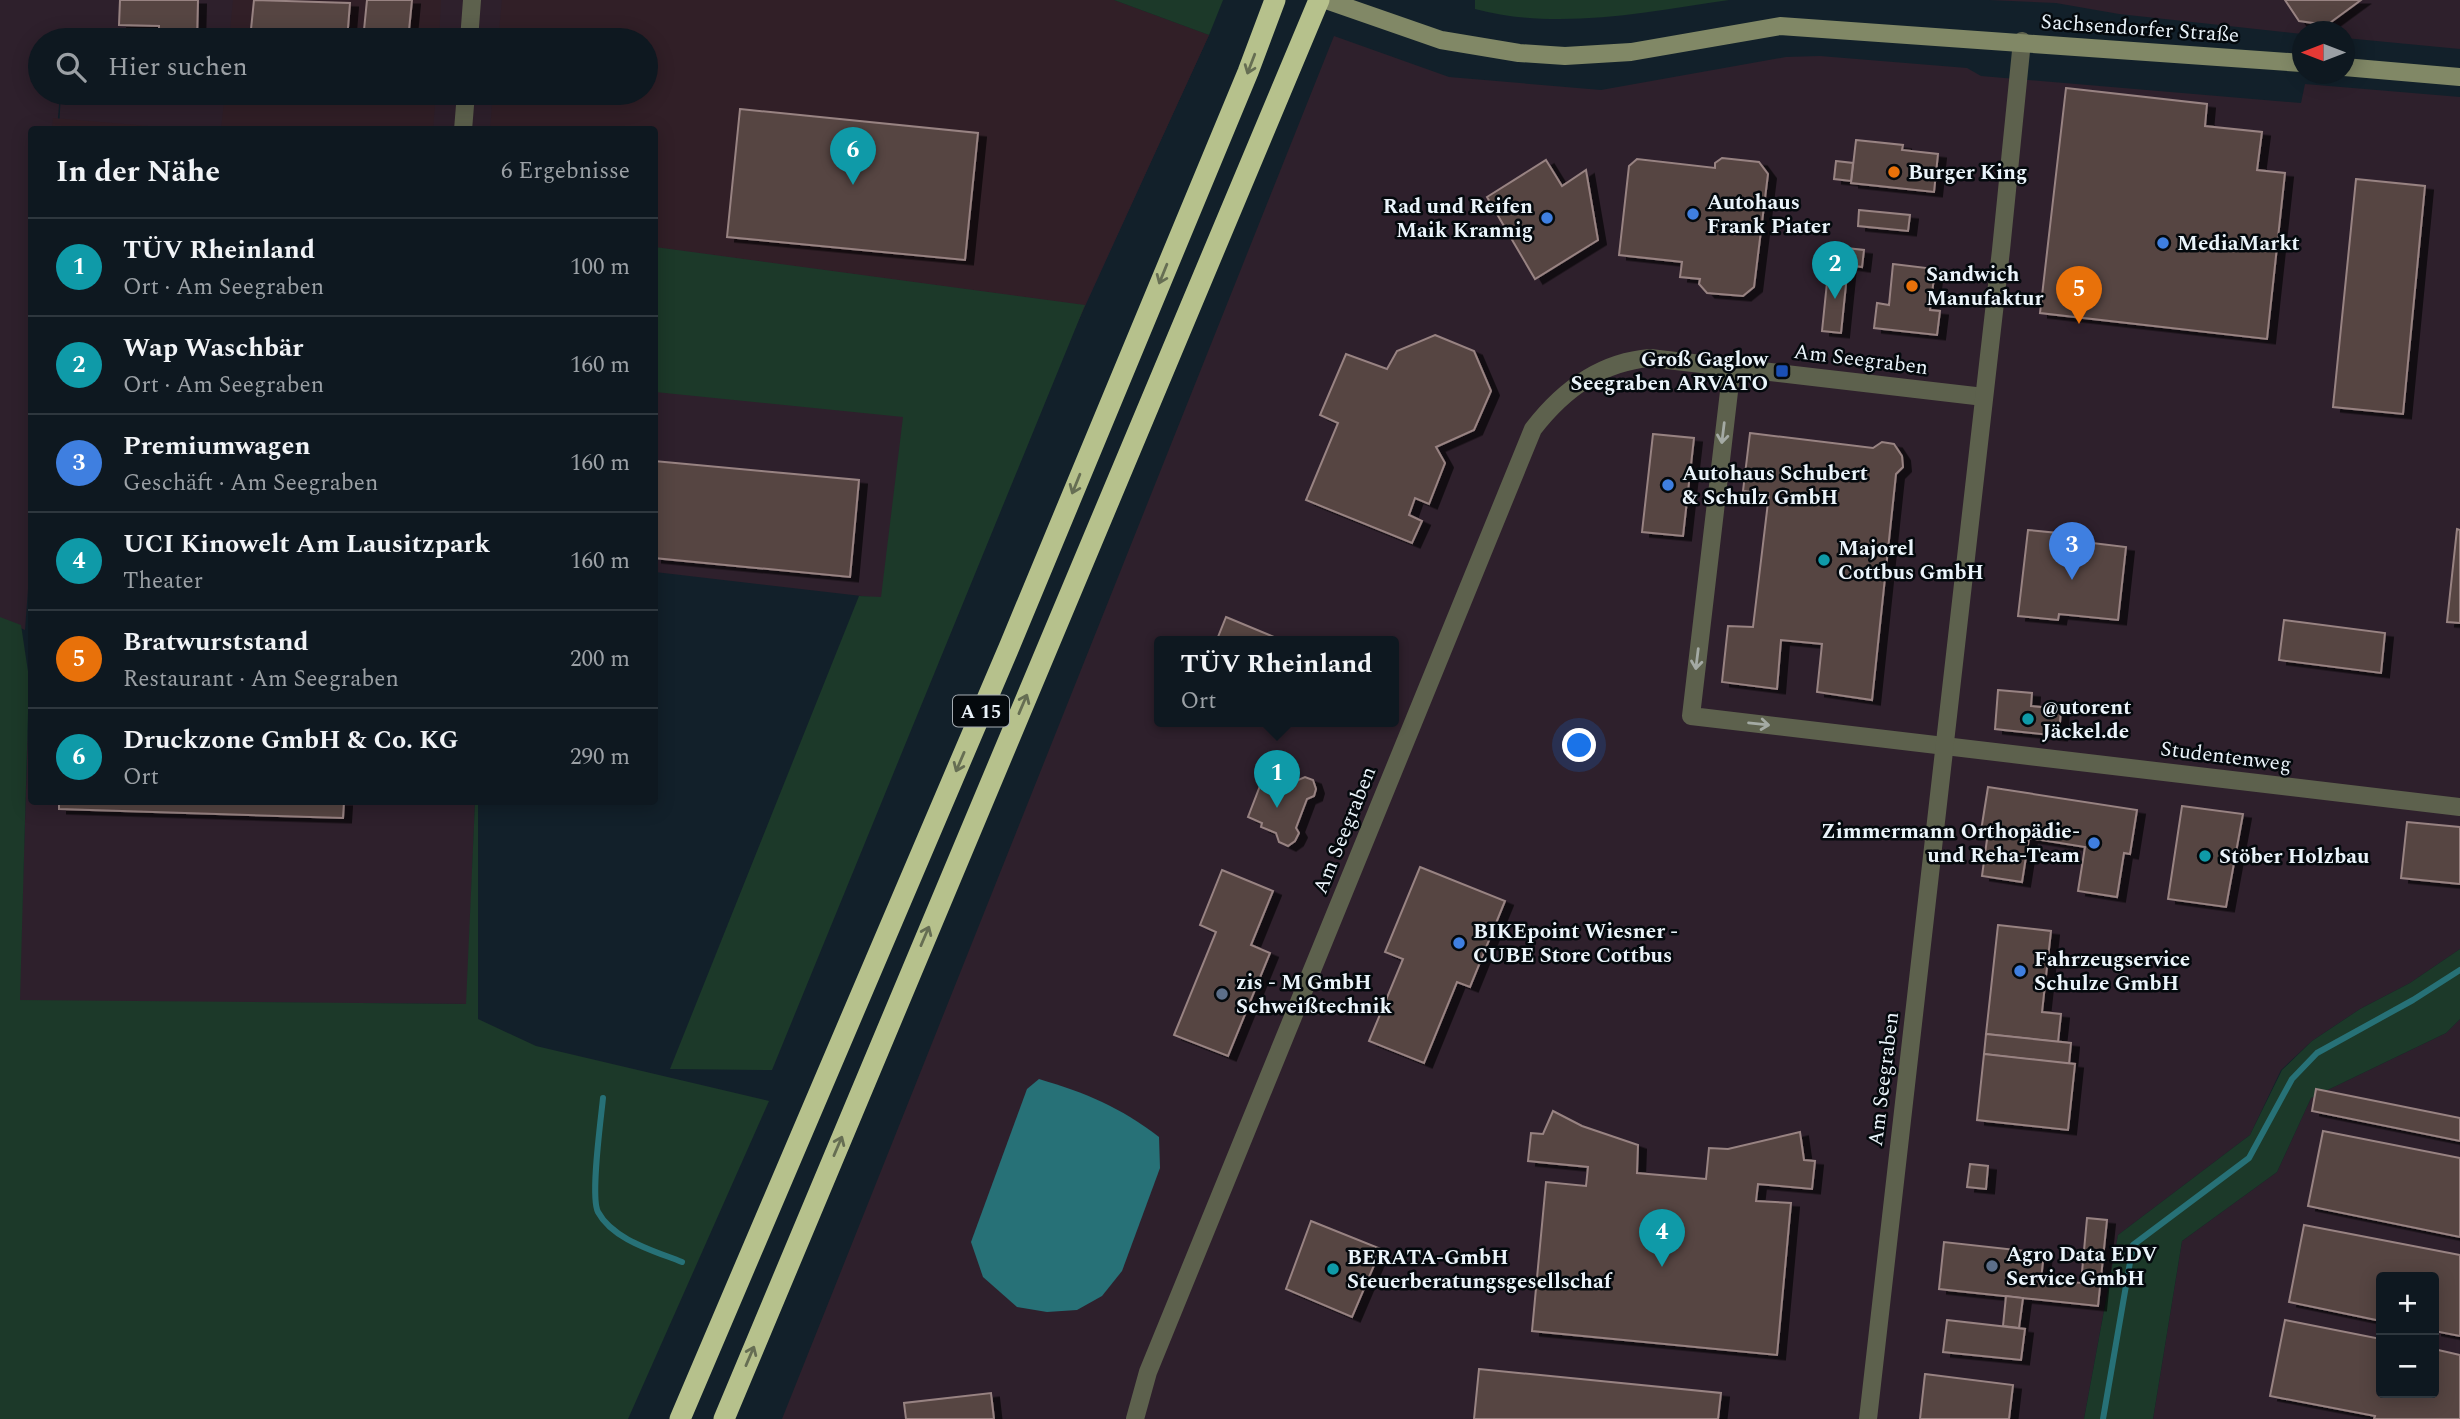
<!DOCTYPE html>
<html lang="de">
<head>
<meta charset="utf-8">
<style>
	:root { --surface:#0e1820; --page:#1c252d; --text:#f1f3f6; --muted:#9ba0a5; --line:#2e373e; --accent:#ea580c }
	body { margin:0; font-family:Spectral,serif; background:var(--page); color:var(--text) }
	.controls { position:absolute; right:21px; bottom:21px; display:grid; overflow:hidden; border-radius:7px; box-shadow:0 4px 18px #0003 }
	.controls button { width:63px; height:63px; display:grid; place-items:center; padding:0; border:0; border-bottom:2px solid var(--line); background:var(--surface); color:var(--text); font:35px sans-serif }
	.compass { position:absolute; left:2292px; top:21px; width:63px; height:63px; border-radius:50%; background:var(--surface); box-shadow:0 4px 18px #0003; rotate:270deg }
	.you { position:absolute; left:1580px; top:746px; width:24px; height:24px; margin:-18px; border:5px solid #fff; border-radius:50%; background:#1a73e8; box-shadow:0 0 0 10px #1a73e833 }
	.badge { display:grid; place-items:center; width:46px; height:46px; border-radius:50%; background:var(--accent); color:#fff; font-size:23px; font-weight:700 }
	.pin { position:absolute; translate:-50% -58px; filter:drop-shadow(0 2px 4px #0008) }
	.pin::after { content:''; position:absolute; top:37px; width:24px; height:21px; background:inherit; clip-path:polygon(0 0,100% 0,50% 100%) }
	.popup { position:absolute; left:1154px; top:636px; width:245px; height:91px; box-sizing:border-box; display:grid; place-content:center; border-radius:7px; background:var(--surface); filter:drop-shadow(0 2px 5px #0005); font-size:23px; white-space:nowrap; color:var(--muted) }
	.popup b { font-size:26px; color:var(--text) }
	.popup::after { content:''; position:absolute; left:50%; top:100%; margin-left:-14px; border:14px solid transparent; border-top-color:var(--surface) }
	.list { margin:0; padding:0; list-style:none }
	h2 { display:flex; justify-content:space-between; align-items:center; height:91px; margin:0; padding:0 28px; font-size:30px }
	h2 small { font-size:23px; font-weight:400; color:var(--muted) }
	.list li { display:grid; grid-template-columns:46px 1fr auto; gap:21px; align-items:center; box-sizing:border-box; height:98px; padding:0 28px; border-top:2px solid var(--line) }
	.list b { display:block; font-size:26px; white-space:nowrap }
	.list p { margin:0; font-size:23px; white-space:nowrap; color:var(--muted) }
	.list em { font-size:23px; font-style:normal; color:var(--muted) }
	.icon { flex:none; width:38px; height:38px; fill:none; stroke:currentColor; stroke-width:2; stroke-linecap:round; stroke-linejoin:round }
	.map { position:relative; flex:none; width:2460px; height:1419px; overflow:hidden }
	.search { position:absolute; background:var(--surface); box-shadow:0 4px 18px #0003; left:28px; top:28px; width:630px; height:77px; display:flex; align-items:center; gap:18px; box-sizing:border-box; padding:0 24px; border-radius:38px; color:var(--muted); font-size:26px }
	.panel { position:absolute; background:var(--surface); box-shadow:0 4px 18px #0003; left:28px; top:126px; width:630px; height:679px; border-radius:7px }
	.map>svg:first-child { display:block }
</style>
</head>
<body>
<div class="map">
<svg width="2460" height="1419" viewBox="0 0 2460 1419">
	<defs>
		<filter id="shadow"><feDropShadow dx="8" dy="4.5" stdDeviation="0" flood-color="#0009"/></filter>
	</defs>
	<rect width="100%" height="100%" fill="#12202a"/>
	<g fill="#2e202c" fill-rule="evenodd">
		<polygon points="0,0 1114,0 1209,35 948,606 655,572 654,130 59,129 61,93 646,93 646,40 64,40 64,29 63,40 40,40 40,93 60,93 57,129 32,130 32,535 25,630 0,619"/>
		<polygon points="1989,0 2460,0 2460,49 2345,38 2344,32 2302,34 2119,14 2056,3"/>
		<path d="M1334,36l115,41 152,13 185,-33 34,-1 147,12 14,8 320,27 4,-19 155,13v852l-50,34 -50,26 -48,32 -31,29 -31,65 -132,100 -34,184h-1302zM1160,642h234v80h-234z"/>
		<polygon points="31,639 32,802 475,802 467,1004 19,1001"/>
		<path d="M2460,1019v400h-307l29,-178 95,-69 34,-74 135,-65zM2381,1277h53v116h-53z"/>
	</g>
	<g fill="#311f27">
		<polygon points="233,0 441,0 439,40 229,40"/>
		<polygon points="502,0 1114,0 1209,35 1085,305 655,247 654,130 490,130 493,93 646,93 646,40 498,40"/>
		<polygon points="225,93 436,93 433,129 221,129"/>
		<polygon points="53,118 183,129 52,129"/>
	</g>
	<g fill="#1c3929">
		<polygon points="1114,0 1223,0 1209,35"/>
		<path d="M1475,0h254c-82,12 -172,31 -254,9z"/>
		<polygon points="655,247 1085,305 772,1070 670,1069 859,596 881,597 903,417 655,392"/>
		<polygon points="0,617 21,625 29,678 20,1000 466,1004 475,802 478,802 478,1019 536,1046 769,1101 628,1419 0,1419"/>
		<polygon points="2460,949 2460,1019 2446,1033 2311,1098 2277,1172 2182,1241 2153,1419 2084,1419 2118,1235 2250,1135 2282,1070 2312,1041 2360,1009 2410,983"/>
	</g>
	<path fill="#277177" d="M1039,1079c47,14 81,28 120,58l1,31 -38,103 -20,25 -25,14 -30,2 -30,-5 -34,-30 -12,-35 56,-153z"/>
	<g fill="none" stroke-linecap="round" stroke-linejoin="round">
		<g stroke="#277177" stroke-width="6">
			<path d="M603,1098c-2,21 -13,99 -5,114 15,28 57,39 84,50"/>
			<polyline points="2103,1419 2133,1245 2249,1158 2292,1079 2317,1053 2413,1000 2460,970"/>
		</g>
	</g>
	<g fill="#574443" stroke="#988382" stroke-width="2" filter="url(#shadow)">
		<polygon points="120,0 198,0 197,40 159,40 159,26 119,25"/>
		<polygon points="254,0 350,3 347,40 250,39"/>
		<polygon points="367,0 412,0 408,40 363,40"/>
		<polygon points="2285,0 2361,0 2327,25 2299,21"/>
		<polygon points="2066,88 2207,104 2205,126 2262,132 2257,170 2285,173 2267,339 2040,313"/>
		<polygon points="740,109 978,133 965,260 727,237"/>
		<polygon points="1856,140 1903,145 1902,150 1938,154 1934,192 1851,183"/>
		<polygon points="1722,158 1759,162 1768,174 1754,287 1743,296 1707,293 1699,284 1700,279 1680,277 1682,262 1619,255 1629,166 1637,159 1715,168 1715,163"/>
		<polygon points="1546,160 1562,186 1586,170 1598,240 1535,279 1487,197"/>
		<polygon points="1836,161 1853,163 1851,181 1834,179"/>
		<polygon points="2356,179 2425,186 2403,414 2333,407"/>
		<polygon points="1859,210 1910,215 1908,231 1858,226"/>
		<polygon points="1827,246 1864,250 1862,267 1848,265 1841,333 1822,331 1829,263 1825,263"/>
		<polygon points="1893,264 1935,269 1930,310 1940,311 1937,335 1874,328 1877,303 1889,305"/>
		<polygon points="1435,335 1474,351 1491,391 1474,430 1436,447 1445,463 1429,504 1415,498 1409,515 1422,521 1412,543 1306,500 1338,423 1320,415 1346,354 1387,369 1397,351"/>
		<polygon points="1750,433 1873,448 1882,442 1894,444 1902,456 1903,467 1896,474 1872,700 1817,692 1822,644 1781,640 1777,689 1722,682 1728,626 1753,627 1769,494 1743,491"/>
		<polygon points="1653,434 1694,438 1683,536 1642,532"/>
		<polygon points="654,461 859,480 850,577 654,558"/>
		<polygon points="2457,529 2460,530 2460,623 2447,622"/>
		<polygon points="2028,530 2068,534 2068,540 2126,547 2118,620 2059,614 2058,620 2018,616"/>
		<polygon points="1226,617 1286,642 1216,642"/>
		<polygon points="2284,620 2385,633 2381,673 2279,660"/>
		<polygon points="1998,690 2032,693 2031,706 2061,709 2059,736 1995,729"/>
		<polygon points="1265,773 1296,781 1305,777 1313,780 1316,789 1314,796 1307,799 1296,828 1299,833 1295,841 1288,846 1279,842 1276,833 1261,827 1262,823 1248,817"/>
		<polygon points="1988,787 2137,810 2130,854 2124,853 2117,897 2078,891 2085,847 2029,838 2022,882 1982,876 1988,832 1981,831"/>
		<polygon points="59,802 344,802 343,818 59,809"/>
		<polygon points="2182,806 2243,814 2226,907 2168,899"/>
		<polygon points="2407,822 2460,827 2460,884 2401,878"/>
		<polygon points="1420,867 1505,901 1470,987 1457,982 1424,1063 1369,1041 1403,959 1385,952"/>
		<polygon points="1222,870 1273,891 1251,945 1270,953 1228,1056 1174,1035 1216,932 1200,925"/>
		<polygon points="1998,925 2051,931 2042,1012 2061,1014 2058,1042 1986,1034"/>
		<polygon points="1986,1034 2071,1043 2069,1064 1984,1054"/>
		<polygon points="1984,1054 2075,1064 2068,1130 1977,1120"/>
		<polygon points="2316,1089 2460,1118 2460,1141 2312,1111"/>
		<polygon points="1553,1111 1582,1126 1638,1145 1637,1173 1706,1179 1709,1148 1728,1149 1800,1132 1804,1160 1815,1161 1812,1189 1758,1184 1756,1201 1791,1203 1777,1355 1532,1331 1546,1182 1586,1186 1588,1167 1528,1161 1531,1133 1543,1134"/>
		<polygon points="2323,1131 2460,1158 2460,1237 2308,1206"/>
		<polygon points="1970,1164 1988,1166 1986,1189 1967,1187"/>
		<polygon points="2087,1218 2107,1220 2098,1306 1939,1289 1944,1242 2044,1253 2041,1279 2081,1283"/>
		<polygon points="1311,1221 1381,1249 1352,1317 1286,1289"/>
		<polygon points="2304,1225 2460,1255 2460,1336 2434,1331 2434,1277 2381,1277 2381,1321 2289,1302"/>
		<polygon points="2006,1296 2023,1298 2019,1328 2003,1326"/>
		<polygon points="1947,1320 2025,1329 2021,1360 1943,1352"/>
		<polygon points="2285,1320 2381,1339 2381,1393 2434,1393 2434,1349 2460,1355 2460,1419 2374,1419 2375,1416 2270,1396"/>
		<polygon points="1479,1369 1721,1393 1718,1419 1474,1419"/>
		<polygon points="1925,1374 2013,1385 2009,1419 1920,1419"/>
		<polygon points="991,1393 994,1419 906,1419 904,1403"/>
	</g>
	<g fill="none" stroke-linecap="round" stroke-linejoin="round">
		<g stroke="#5d614d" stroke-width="18">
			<polyline points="469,40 472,0"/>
			<polyline points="463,130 466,93"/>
			<polyline points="1732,366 1691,716 2460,807"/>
			<path d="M1135,1419l13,-47 385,-943c30,-39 67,-67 117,-71l334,39"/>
			<polyline points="1868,1419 2001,250 2022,41"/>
		</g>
		<g stroke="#818866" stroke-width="18">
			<polyline points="1326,0 1441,40 1519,53 1565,56 1631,52 1780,26 2302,63"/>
			<polyline points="2344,67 2460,77"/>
		</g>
		<g stroke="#b6c18c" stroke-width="21">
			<polyline points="680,1419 1010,645 1248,72 1275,0"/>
			<polyline points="724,1419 1319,0"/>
		</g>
	</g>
	<defs><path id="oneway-shaft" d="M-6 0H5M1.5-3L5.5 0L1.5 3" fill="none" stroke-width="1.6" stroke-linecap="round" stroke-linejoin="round" transform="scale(1.75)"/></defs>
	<g stroke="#666e53">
		<use href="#oneway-shaft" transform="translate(1251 64) rotate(111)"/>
		<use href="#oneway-shaft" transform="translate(1163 274) rotate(112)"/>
		<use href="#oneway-shaft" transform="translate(1076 484) rotate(112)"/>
		<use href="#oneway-shaft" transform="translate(1023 704) rotate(-67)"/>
		<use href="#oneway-shaft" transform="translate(960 762) rotate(113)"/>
		<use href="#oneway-shaft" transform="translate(925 936) rotate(-67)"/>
		<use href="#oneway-shaft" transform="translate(838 1146) rotate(-67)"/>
		<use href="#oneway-shaft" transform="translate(750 1356) rotate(-67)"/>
	</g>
	<g stroke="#a4aaa4">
		<use href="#oneway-shaft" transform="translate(1723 433) rotate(97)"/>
		<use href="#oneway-shaft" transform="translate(1697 659) rotate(97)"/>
		<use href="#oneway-shaft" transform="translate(1759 724) rotate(6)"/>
	</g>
	<g fill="#e8710a" stroke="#04090d" stroke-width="2.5">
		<circle cx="1894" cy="172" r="7"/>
		<circle cx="1912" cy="286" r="7"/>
	</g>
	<g fill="#3f7fe0" stroke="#04090d" stroke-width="2.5">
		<circle cx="1693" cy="214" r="7"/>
		<circle cx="1547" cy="218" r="7"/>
		<circle cx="2163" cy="243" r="7"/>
		<circle cx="1668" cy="485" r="7"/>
		<circle cx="2094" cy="843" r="7"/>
		<circle cx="1459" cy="943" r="7"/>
		<circle cx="2020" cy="971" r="7"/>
	</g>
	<rect fill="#1a4fb4" stroke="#04090d" stroke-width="2.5" x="1775" y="364" width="14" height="14" rx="3.5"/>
	<g fill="#0f9aa8" stroke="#04090d" stroke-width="2.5">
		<circle cx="1824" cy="560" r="7"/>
		<circle cx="2028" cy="719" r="7"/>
		<circle cx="2205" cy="856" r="7"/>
		<circle cx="1333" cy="1269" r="7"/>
	</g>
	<g fill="#5c6f8a" stroke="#04090d" stroke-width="2.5">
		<circle cx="1222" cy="994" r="7"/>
		<circle cx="1992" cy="1266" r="7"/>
	</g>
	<g text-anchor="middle" stroke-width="5" stroke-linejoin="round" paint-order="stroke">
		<rect fill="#04090d" stroke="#a6aeb4" stroke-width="2" x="953" y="695.5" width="56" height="31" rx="5"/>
		<g font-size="19" font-weight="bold" fill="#ebf4fb">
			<text x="981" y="718">A 15</text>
		</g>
		<g font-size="21" fill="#ebf4fb" stroke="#04090d">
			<text transform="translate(2140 28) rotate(4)" y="7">Sachsendorfer Straße</text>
			<text transform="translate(1861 359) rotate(7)" y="7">Am Seegraben</text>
			<text transform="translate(2226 756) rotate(7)" y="7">Studentenweg</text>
			<text transform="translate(1344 830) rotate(-68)" y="7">Am Seegraben</text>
			<text transform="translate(1883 1079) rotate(-83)" y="7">Am Seegraben</text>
		</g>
		<g font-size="21" font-weight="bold" fill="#ebf4fb" stroke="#04090d" text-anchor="start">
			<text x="1908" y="179">Burger King</text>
			<text x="1707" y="209">Autohaus<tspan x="1707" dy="24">Frank Piater</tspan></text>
			<text x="1533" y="213" text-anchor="end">Rad und Reifen<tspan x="1533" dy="24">Maik Krannig</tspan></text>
			<text x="2177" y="250">MediaMarkt</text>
			<text x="1926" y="281">Sandwich<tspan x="1926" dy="24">Manufaktur</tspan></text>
			<text x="1768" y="366" text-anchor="end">Groß Gaglow<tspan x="1768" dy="24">Seegraben ARVATO</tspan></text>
			<text x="1682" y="480">Autohaus Schubert<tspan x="1682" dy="24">&amp; Schulz GmbH</tspan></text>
			<text x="1838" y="555">Majorel<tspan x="1838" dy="24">Cottbus GmbH</tspan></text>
			<text x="2042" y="714">@utorent<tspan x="2042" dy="24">Jäckel.de</tspan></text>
			<text x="2080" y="838" text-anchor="end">Zimmermann Orthopädie-<tspan x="2080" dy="24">und Reha-Team</tspan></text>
			<text x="2219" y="863">Stöber Holzbau</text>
			<text x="1473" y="938">BIKEpoint Wiesner -<tspan x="1473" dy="24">CUBE Store Cottbus</tspan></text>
			<text x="2034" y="966">Fahrzeugservice<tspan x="2034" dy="24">Schulze GmbH</tspan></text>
			<text x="1236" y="989">zis - M GmbH<tspan x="1236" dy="24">Schweißtechnik</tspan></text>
			<text x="2006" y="1261">Agro Data EDV<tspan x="2006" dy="24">Service GmbH</tspan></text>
			<text x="1347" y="1264">BERATA-GmbH<tspan x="1347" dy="24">Steuerberatungsgesellschaf</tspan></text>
		</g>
	</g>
</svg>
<div class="controls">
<button>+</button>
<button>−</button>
</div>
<svg class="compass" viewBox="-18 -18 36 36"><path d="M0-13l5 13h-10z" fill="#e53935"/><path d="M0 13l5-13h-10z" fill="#9ba0a5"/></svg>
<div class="you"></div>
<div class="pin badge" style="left:1277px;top:808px;background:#0f9aa8">1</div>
<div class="popup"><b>TÜV Rheinland</b>Ort</div>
<div class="pin badge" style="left:1835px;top:299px;background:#0f9aa8">2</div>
<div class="pin badge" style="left:2072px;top:580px;background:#3f7fe0">3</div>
<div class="pin badge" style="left:1662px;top:1267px;background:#0f9aa8">4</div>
<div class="pin badge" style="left:2079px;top:324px;background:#e8710a">5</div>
<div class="pin badge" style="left:853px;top:185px;background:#0f9aa8">6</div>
<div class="search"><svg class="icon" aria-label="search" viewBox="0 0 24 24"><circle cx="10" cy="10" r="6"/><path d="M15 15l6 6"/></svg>Hier suchen</div>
<section class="panel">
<h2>In der Nähe<small>6 Ergebnisse</small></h2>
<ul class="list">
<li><span class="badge" style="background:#0f9aa8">1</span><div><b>TÜV Rheinland</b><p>Ort · Am Seegraben</p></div><em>100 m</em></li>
<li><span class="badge" style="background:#0f9aa8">2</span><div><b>Wap Waschbär</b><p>Ort · Am Seegraben</p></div><em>160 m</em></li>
<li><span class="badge" style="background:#3f7fe0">3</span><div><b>Premiumwagen</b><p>Geschäft · Am Seegraben</p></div><em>160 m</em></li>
<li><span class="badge" style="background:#0f9aa8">4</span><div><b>UCI Kinowelt Am Lausitzpark</b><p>Theater</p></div><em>160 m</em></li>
<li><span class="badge" style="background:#e8710a">5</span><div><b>Bratwurststand</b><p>Restaurant · Am Seegraben</p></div><em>200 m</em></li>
<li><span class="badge" style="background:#0f9aa8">6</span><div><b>Druckzone GmbH &amp; Co. KG</b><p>Ort</p></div><em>290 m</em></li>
</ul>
</section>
</div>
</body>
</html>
